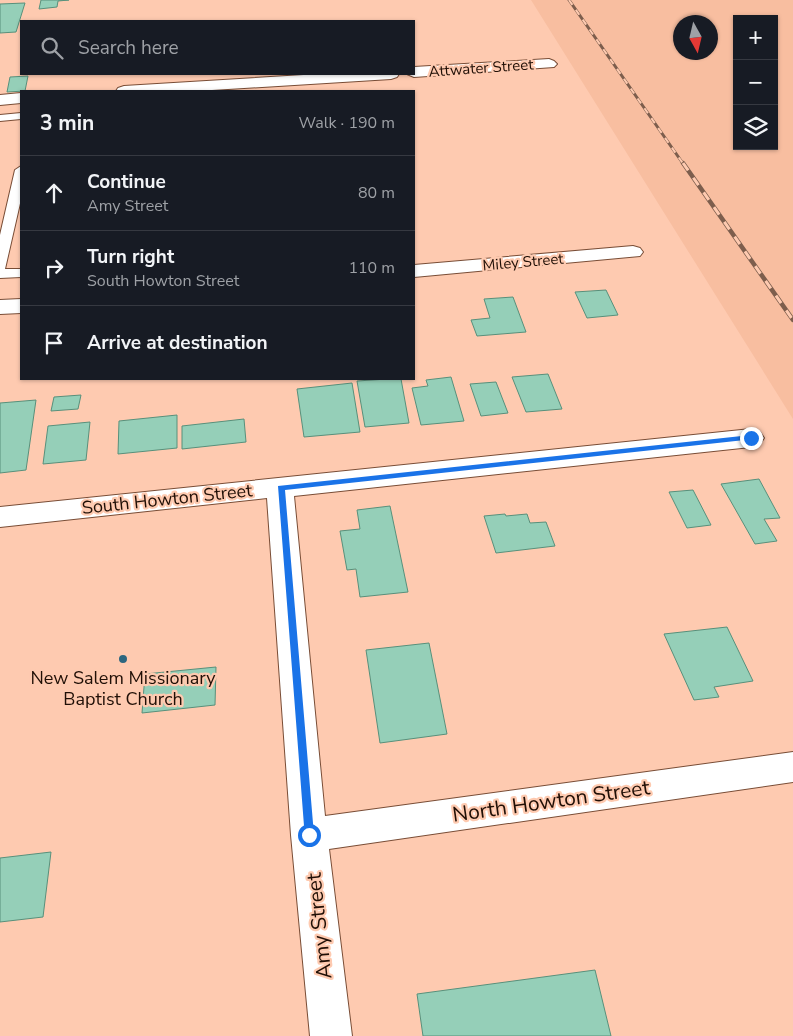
<!DOCTYPE html>
<html lang="en">
<head>
<meta charset="utf-8">
<style>
	:root { --surface:#171b24; --page:#242831; --text:#f1f3f6; --muted:#9ea1a6; --line:#363941 }
	body { margin:0; font-family:"Nunito Sans",sans-serif; background:var(--page); color:var(--text) }
	.controls { position:absolute; right:15px; top:15px; display:grid; overflow:hidden; border-radius:0px; box-shadow:0 1px 4px #0004 }
	.controls button { width:45px; height:45px; display:grid; place-items:center; padding:0; border:0; border-bottom:1px solid var(--line); background:var(--surface); color:var(--text); font:25px sans-serif }
	.compass { position:absolute; left:673px; top:15px; width:45px; height:45px; border-radius:50%; background:var(--surface); box-shadow:0 1px 4px #0004; rotate:172deg }
	.stop { position:absolute; width:15px; height:15px; margin:-11px; border:4px solid #1a73e8; border-radius:50%; background:#fff }
	.stop.end { background:#1a73e8; border-color:#fff; box-shadow:0 1px 5px #0008 }
	.list { margin:0; padding:0; list-style:none }
	h2 { display:flex; justify-content:space-between; align-items:center; height:65px; margin:0; padding:0 20px; font-size:21px }
	h2 small { font-size:16px; font-weight:400; color:var(--muted) }
	.list li { display:grid; grid-template-columns:32px 1fr auto; gap:15px; align-items:center; box-sizing:border-box; height:75px; padding:0 20px; border-top:1px solid var(--line) }
	.list b { display:block; font-size:19px; white-space:nowrap }
	.list p { margin:0; font-size:16px; white-space:nowrap; color:var(--muted) }
	.list em { font-size:16px; font-style:normal; color:var(--muted) }
	.icon { flex:none; width:28px; height:28px; fill:none; stroke:currentColor; stroke-width:2; stroke-linecap:round; stroke-linejoin:round }
	.map { position:relative; flex:none; width:793px; height:1036px; overflow:hidden }
	.search { position:absolute; background:var(--surface); box-shadow:0 1px 4px #0004; left:20px; top:20px; width:395px; height:55px; display:flex; align-items:center; gap:12px; box-sizing:border-box; padding:0 18px; border-radius:0px; color:var(--muted); font-size:19px }
	.panel { position:absolute; background:var(--surface); box-shadow:0 1px 4px #0004; left:20px; top:90px; width:395px; height:290px; border-radius:0px }
	.map>svg:first-child { display:block }
</style>
</head>
<body>
<div class="map">
<svg width="793" height="1036" viewBox="0 0 793 1036">
	<rect width="100%" height="100%" fill="#fecab0"/>
	<path fill="#f8bea0" fill-rule="evenodd" d="M531,0h262v419zM737,19h37v127h-37zM680,22h30v30h-30z"/>
	<g fill="#95cfb8" stroke="#58907b">
		<polygon points="41,0 69,0 58,1 57,7 39,9"/>
		<polygon points="25,3 16,32 0,33 0,4"/>
		<polygon points="28,76 25,91 7,92 10,77"/>
		<polygon points="606,290 618,315 587,318 575,292"/>
		<polygon points="513,297 526,332 477,336 471,320 490,318 484,299"/>
		<polygon points="548,374 562,409 526,412 512,377"/>
		<polygon points="451,377 464,421 421,425 412,388 428,386 426,380"/>
		<polygon points="387,379 401,379 409,423 365,427 357,381"/>
		<polygon points="496,382 508,413 481,416 470,384"/>
		<polygon points="352,383 360,432 304,437 297,389"/>
		<polygon points="81,395 78,409 51,411 54,397"/>
		<polygon points="36,400 26,470 0,473 0,403"/>
		<polygon points="177,415 177,448 118,454 119,421"/>
		<polygon points="244,419 246,442 182,449 182,426"/>
		<polygon points="90,422 86,460 43,464 48,426"/>
		<polygon points="759,479 780,518 764,519 777,541 755,544 721,484"/>
		<polygon points="693,490 711,525 687,528 669,492"/>
		<polygon points="390,506 408,592 360,597 356,569 347,570 340,531 360,529 357,510"/>
		<polygon points="505,514 506,516 527,514 530,523 546,522 555,546 496,553 484,516"/>
		<polygon points="727,627 753,681 714,687 719,697 694,700 664,634"/>
		<polygon points="429,643 447,734 380,743 366,650"/>
		<polygon points="216,667 215,705 142,713 145,674"/>
		<polygon points="51,852 43,917 0,922 0,858"/>
		<polygon points="595,970 611,1036 423,1036 417,994"/>
	</g>
	<g fill="none" stroke-linecap="round" stroke-linejoin="round">
		<defs>
			<g id="service">
				<polygon points="21,113 21,119 0,121 0,115"/>
				<polygon points="21,166 21,199 5,269 21,269 21,277 0,278 0,235 15,170"/>
			</g>
			<g id="minor">
				<polygon points="549,59 554,61 557,64 554,67 414,77 407,74 414,74 414,67"/>
				<polygon points="320,74 399,74 397,77 391,79 196,91 116,91 118,88 124,86"/>
				<polygon points="21,93 21,103 0,105 0,95"/>
				<polygon points="633,246 640,248 643,252 640,256 414,277 414,265"/>
				<polygon points="21,299 21,313 0,314 0,300"/>
				<polygon points="751,429 760,432 764,438 760,444 751,447 294,496 325,816 793,752 793,782 329,849 352,1036 310,1036 291,835 267,498 0,527 0,507"/>
			</g>
		</defs>
		<use href="#service" stroke="#794d36" stroke-width="2"/>
		<use href="#minor" stroke="#794d36" stroke-width="2"/>
		<use href="#service" fill="#fff" fill-rule="evenodd"/>
		<use href="#minor" fill="#fff" fill-rule="evenodd"/>
		<defs>
			<polyline id="rail-far1" points="569,0 684,165"/>
			<polyline id="rail" points="683,163 793,320"/>
		</defs>
		<use href="#rail-far1" stroke="#7d5e4d" stroke-width="3"/>
		<use href="#rail" stroke="#7d5e4d" stroke-width="4.5"/>
		<use href="#rail-far1" stroke="#fecab0" stroke-width="2" stroke-dasharray="6" stroke-linecap="butt"/>
		<use href="#rail" stroke="#fecab0" stroke-width="3" stroke-dasharray="9" stroke-linecap="butt"/>
	</g>
	<polygon fill="#1a73e8" points="751,435 755,438 754,439 285,490 314,835 312,839 305,839 278,486"/>
	<circle fill="#2c667f" stroke="#fecab0" stroke-width="2" cx="123" cy="659" r="5"/>
	<g text-anchor="middle" stroke-width="4.5" stroke-linejoin="round" paint-order="stroke">
		<g font-size="15" fill="#200f06" stroke="#fecab0">
			<text transform="translate(481 68) rotate(-4)" y="5">Attwater Street</text>
			<text transform="translate(523 262) rotate(-5)" y="5">Miley Street</text>
		</g>
		<g font-size="18" fill="#200f06" stroke="#fecab0">
			<text transform="translate(167 499) rotate(-6)" y="6">South Howton Street</text>
		</g>
		<g font-size="18" fill="#200f06" stroke="#fecab0">
			<text x="123" y="684">New Salem Missionary<tspan x="123" dy="21">Baptist Church</tspan></text>
		</g>
		<g font-size="21" fill="#200f06" stroke="#fecab0">
			<text transform="translate(551 801) rotate(-8)" y="7">North Howton Street</text>
			<text transform="translate(319 926) rotate(-96)" y="7">Amy Street</text>
		</g>
	</g>
</svg>
<div class="controls">
<button>+</button>
<button>−</button>
<button><svg class="icon" aria-label="layers" viewBox="0 0 24 24"><path d="M12 4l9 5-9 5-9-5zM3 14l9 5 9-5"/></svg></button>
</div>
<svg class="compass" viewBox="-18 -18 36 36"><path d="M0-13l5 13h-10z" fill="#e53935"/><path d="M0 13l5-13h-10z" fill="#9ea1a6"/></svg>
<div class="stop" style="left:309px;top:835px"></div>
<div class="stop end" style="left:751px;top:438px"></div>
<div class="search"><svg class="icon" aria-label="search" viewBox="0 0 24 24"><circle cx="10" cy="10" r="6"/><path d="M15 15l6 6"/></svg>Search here</div>
<section class="panel">
<h2>3 min<small>Walk · 190 m</small></h2>
<ul class="list">
<li><svg class="icon" aria-label="ahead" viewBox="0 0 24 24"><path d="M12 20V5M6 11l6-6 6 6"/></svg><div><b>Continue</b><p>Amy Street</p></div><em>80 m</em></li>
<li><svg class="icon" aria-label="right" viewBox="0 0 24 24"><path d="M7 20v-9h11M14 6l5 5-5 5"/></svg><div><b>Turn right</b><p>South Howton Street</p></div><em>110 m</em></li>
<li><svg class="icon" aria-label="arrive" viewBox="0 0 24 24"><path d="M6 21V4h12l-3 4 3 4H6"/></svg><div><b>Arrive at destination</b></div></li>
</ul>
</section>
</div>
</body>
</html>
